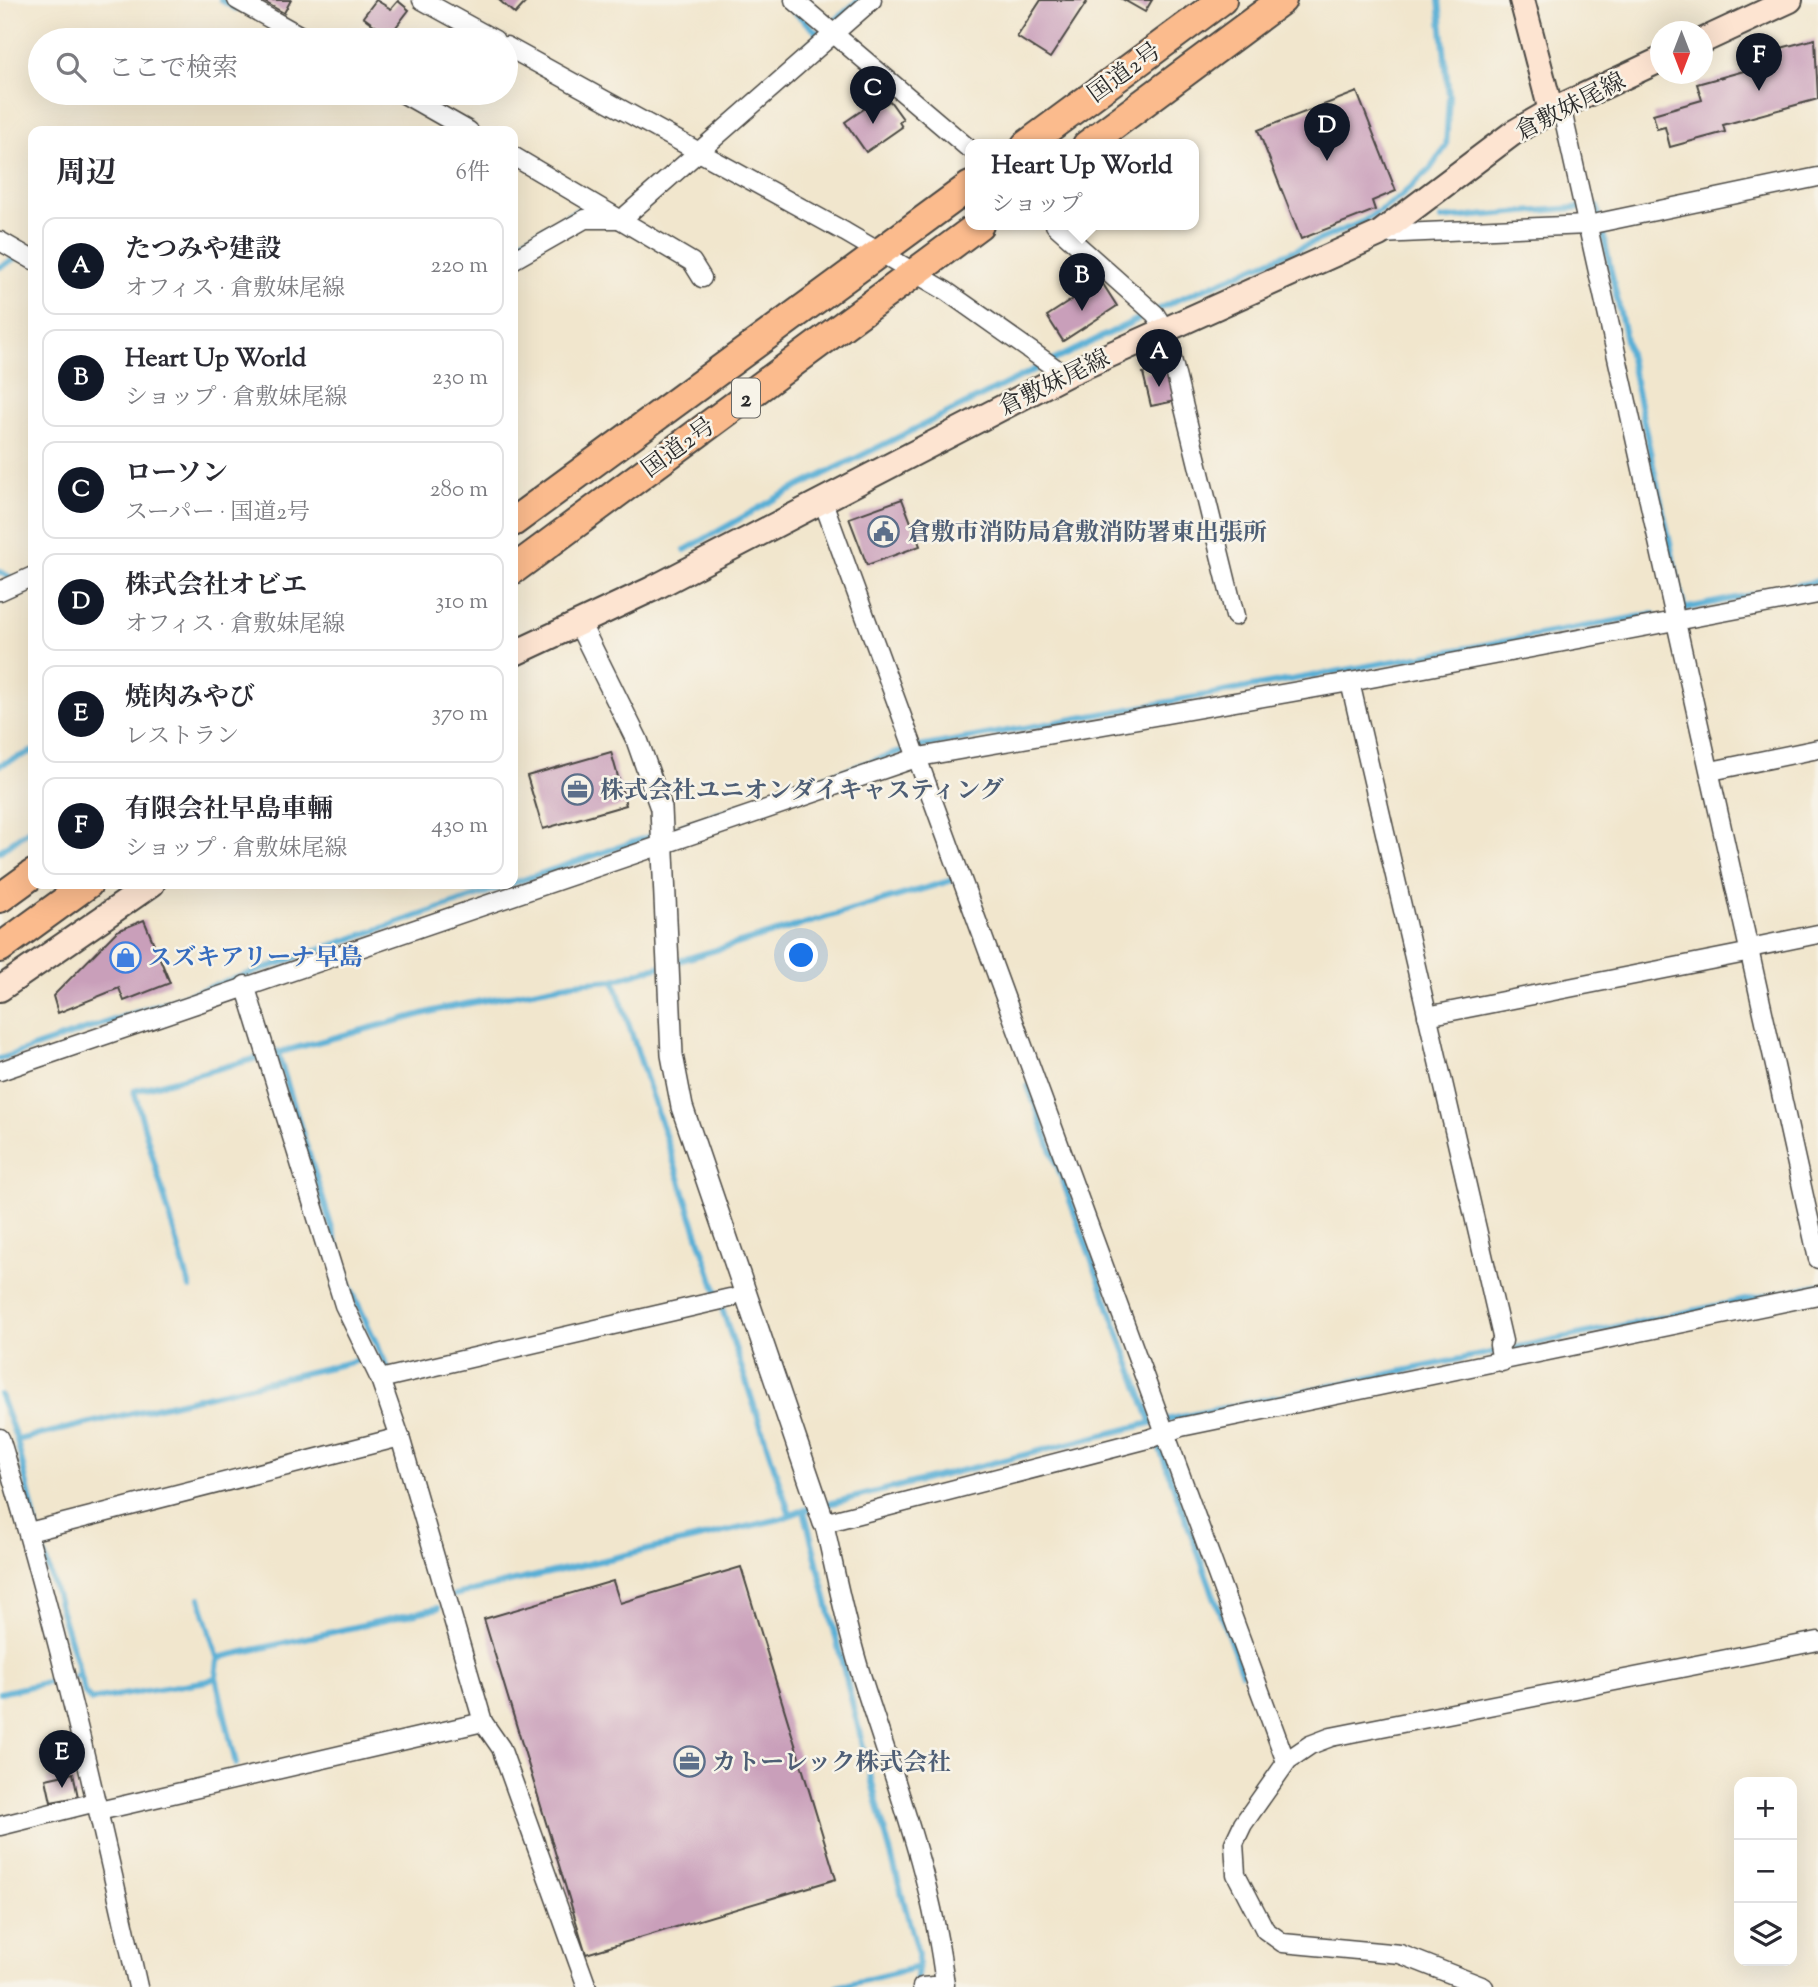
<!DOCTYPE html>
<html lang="ja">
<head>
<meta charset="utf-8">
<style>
	:root { --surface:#fff; --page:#f7f7f7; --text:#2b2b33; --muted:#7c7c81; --line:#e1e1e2; --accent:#111827 }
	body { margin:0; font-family:"Sorts Mill Goudy","Noto Serif JP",serif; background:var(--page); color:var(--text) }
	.controls { position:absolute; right:21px; bottom:21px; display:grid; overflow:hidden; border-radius:14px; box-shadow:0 7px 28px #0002 }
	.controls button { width:63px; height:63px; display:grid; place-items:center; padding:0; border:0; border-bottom:2px solid var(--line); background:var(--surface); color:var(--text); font:35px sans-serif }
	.compass { position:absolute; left:1650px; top:21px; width:63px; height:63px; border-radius:50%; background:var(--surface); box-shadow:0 7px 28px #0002; rotate:180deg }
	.you { position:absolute; left:802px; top:956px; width:24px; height:24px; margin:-18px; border:5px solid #fff; border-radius:50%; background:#1a73e8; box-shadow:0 0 0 10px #1a73e833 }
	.badge { display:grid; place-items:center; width:46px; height:46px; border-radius:50%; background:var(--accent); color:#fff; font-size:23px; font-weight:700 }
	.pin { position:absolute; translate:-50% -58px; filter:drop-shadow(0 2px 4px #0008) }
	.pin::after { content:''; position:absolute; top:37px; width:24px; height:21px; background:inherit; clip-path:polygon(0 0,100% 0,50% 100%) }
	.popup { position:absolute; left:965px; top:139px; width:234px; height:91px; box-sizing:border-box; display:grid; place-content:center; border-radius:14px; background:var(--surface); filter:drop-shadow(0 2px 5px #0005); font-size:23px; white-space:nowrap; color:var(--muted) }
	.popup b { font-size:26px; color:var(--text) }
	.popup::after { content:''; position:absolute; left:50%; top:100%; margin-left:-14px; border:14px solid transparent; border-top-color:var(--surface) }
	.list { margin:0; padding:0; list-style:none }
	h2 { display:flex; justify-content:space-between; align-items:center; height:91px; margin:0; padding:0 28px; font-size:30px }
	h2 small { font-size:23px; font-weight:400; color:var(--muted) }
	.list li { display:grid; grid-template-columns:46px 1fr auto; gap:21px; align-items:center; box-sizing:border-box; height:98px; margin:0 14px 14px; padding:0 14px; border:2px solid var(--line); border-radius:14px }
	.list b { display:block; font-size:26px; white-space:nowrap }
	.list p { margin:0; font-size:23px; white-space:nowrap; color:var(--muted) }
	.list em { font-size:23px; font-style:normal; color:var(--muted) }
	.icon { flex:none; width:38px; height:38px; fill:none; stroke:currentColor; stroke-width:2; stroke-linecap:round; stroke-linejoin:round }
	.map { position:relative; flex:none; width:1818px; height:1987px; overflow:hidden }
	.search { position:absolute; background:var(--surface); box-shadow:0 7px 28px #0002; left:28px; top:28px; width:490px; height:77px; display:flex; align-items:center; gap:18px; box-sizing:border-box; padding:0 24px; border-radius:38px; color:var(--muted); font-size:26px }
	.panel { position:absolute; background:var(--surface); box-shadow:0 7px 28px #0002; left:28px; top:126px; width:490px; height:763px; border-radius:14px }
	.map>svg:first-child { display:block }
</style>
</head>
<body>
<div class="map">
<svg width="1818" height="1987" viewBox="0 0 1818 1987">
	<rect width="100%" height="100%" fill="#f7f3e8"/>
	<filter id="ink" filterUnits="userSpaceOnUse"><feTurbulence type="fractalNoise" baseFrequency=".0143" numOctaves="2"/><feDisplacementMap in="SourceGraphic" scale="14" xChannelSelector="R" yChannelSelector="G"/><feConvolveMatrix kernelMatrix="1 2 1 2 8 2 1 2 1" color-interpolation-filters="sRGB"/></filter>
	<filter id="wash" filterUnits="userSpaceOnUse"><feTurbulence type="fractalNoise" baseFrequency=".00686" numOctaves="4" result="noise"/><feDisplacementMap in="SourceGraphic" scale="28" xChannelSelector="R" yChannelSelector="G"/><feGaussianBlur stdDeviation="1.57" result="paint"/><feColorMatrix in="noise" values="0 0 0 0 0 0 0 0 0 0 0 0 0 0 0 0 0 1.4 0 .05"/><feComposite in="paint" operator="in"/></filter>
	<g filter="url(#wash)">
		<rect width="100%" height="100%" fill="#f1e6cd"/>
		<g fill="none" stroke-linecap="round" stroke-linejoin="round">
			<g stroke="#58afd5" stroke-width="6">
				<polyline points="221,0 236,9"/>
				<polyline points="781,0 819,34"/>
				<polyline points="787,63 859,0"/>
				<polyline points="387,93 401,100"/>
				<polyline points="1441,219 1597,206 1684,608"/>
				<polyline points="513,246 584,207 588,208"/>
				<polyline points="0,267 19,256"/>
				<polyline points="685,550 780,496 1036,369 1177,300 1364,221 1399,198 1430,169 1446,146 1449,96 1439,0"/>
				<polyline points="0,572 13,579"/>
				<polyline points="0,601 33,586"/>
				<polyline points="1683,609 1818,581"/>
				<polyline points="0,765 33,751"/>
				<polyline points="668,831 908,749 1654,614"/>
				<polyline points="0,851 33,827"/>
				<polyline points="614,980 790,1515"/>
				<polyline points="277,1051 350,1287 391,1375"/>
				<polyline points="0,1059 657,834"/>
				<polyline points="1028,1086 1152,1424"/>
				<polyline points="190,1288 134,1091 445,1008 574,983 614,980 953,880"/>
				<polyline points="0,1395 17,1440 356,1361"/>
				<polyline points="1156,1438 1242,1673"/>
				<polyline points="17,1440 38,1534 80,1674"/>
				<polyline points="804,1510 880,1814 918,1954 918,1967 837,1987"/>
				<polyline points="454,1595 780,1519 804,1510 1151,1423 1818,1285"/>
				<polyline points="200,1598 218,1660"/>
				<polyline points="75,1676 80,1674 84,1692 91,1700 208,1681 216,1677 218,1660 222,1657 438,1608"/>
				<polyline points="216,1677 236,1764"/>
				<polyline points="0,1693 53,1681"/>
				<polyline points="916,1987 918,1967"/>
			</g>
		</g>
		<g id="blocks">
			<g fill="#c99fba">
				<polygon points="261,0 291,0 284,13"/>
				<polygon points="376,0 391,9 398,1 409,10 389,36 363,17"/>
				<polygon points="499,0 528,0 515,14"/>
				<polygon points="1041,0 1088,0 1050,58 1017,37"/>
				<polygon points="1124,0 1152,0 1145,12"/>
				<polygon points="1815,39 1818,99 1723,125 1725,132 1670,147 1665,127 1657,129 1653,114 1702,100 1697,84 1780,61 1777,49"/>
				<polygon points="1357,92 1396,191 1372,201 1375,210 1301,239 1258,130"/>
				<polygon points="878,94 885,104 890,101 903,119 899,122 902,127 866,152 845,122 868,106 865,102"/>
				<polygon points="1101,281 1117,306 1063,341 1047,316"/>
				<polygon points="1167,368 1175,401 1151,406 1143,373"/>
				<polygon points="902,499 920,546 867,565 849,518"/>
				<polygon points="611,752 626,805 543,829 527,776"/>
				<polygon points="144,920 170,983 124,1001 119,988 58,1013 53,996 117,931"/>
				<polygon points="741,1567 836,1879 586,1954 484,1619 613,1581 620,1603"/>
				<polygon points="73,1773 78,1797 51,1802 46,1779"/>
			</g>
		</g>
	</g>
	<g filter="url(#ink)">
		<use href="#blocks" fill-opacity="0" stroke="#494743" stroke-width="2"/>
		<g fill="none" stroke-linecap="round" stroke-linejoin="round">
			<defs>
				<g id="minor">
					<polyline points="237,0 308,40"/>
					<polyline points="422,0 495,40"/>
					<polyline points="794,0 967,147"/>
					<polyline points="506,46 845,232 946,291 1065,375"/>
					<polyline points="402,93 469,131"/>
					<polyline points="1561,106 1818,1259"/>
					<polyline points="513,156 692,262 702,278"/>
					<polyline points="1055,225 1155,314 1165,330 1235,616"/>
					<polyline points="1379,234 1588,225 1818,177"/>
					<polyline points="0,241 33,260"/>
					<polyline points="513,260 585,219 622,219 872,0"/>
					<polyline points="822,499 1286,1762"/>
					<polyline points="0,591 33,576"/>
					<polyline points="1350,682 1503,1341 1499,1345 1502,1362"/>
					<polyline points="1711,771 1818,749"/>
					<polyline points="1750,948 1818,934"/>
					<polyline points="245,985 344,1305 380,1379 400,1437 483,1722 501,1748 587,1987"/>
					<polyline points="1427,1016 1751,952"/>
					<polyline points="0,1071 919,757 1350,682 1818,594"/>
					<polyline points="380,1379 730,1298"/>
					<path d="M0,1438c55,180 97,365 138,549"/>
					<polyline points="29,1532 400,1437"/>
					<polyline points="99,1811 483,1722"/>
					<polyline points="0,1826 96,1802"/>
					<path d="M922,1987l23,-2c-12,-106 -51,-206 -83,-307 -16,-50 -26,-103 -38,-155l328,-85 29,-11 637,-132"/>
					<polyline points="1484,1987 1400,1954 1283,1943 1265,1930 1236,1874 1234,1843 1243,1824 1288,1760 1310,1745 1331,1737 1818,1641"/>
				</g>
				<polyline id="tertiary" points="579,623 637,740 661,808 672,1055 682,1107 824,1523"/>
				<g id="secondary">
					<polyline points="1522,0 1551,111"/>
					<polyline points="1702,41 1790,0"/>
					<polyline points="513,654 652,589 1065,375 1379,234 1513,133 1551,111 1660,60"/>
					<polyline points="0,989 152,884"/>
				</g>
				<g id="trunk">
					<polyline points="1026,145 1222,0"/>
					<polyline points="1087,145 1282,0"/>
					<polyline points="513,522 970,186"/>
					<polyline points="513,570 979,225"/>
					<polyline points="0,898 33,874"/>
					<polyline points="0,948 88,884"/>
				</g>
			</defs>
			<use href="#minor" stroke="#494743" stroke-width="21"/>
			<use href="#tertiary" stroke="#494743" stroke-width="24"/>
			<use href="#secondary" stroke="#494743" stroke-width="28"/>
			<use href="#trunk" stroke="#494743" stroke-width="32"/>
			<use href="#minor" stroke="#fff" stroke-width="18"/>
			<use href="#tertiary" stroke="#fff" stroke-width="21"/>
			<use href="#secondary" stroke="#fde4d1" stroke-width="24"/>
			<use href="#trunk" stroke="#fbbb8d" stroke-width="28"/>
		</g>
	</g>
	<defs>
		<symbol id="civic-ring" viewBox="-11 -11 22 22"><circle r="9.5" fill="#f7f3e8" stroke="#5c6f8a" stroke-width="1.5"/><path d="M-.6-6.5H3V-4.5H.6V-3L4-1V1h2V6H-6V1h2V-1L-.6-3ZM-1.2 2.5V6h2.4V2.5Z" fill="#5c6f8a"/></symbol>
		<symbol id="office-ring" viewBox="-11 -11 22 22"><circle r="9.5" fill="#f7f3e8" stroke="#5c6f8a" stroke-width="1.5"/><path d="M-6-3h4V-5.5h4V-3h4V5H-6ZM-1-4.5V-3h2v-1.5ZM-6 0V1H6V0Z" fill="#5c6f8a"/></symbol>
		<symbol id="shop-ring" viewBox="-11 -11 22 22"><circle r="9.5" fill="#f7f3e8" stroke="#3f7fe0" stroke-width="1.5"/><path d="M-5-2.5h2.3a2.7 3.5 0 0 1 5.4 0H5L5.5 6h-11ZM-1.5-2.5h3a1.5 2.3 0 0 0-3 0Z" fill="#3f7fe0"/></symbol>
	</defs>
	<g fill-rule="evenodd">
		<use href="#civic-ring" x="866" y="514" width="35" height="35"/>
		<use href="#office-ring" x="560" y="772" width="35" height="35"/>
		<use href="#shop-ring" x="108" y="940" width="35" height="35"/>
		<use href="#office-ring" x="672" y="1744" width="35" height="35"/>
	</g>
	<g text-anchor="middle" stroke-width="5" stroke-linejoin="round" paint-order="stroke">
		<rect fill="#f7f3e8" stroke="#686764" stroke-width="2" x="732" y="378.5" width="28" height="39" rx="5"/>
		<g font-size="23" font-weight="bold" fill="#2b2b2b">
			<text x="746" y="406">2</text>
		</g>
		<g font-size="24" fill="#2b2b2b" stroke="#f7f3e8">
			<text transform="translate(1124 72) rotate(-36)" y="8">国道2号</text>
			<text transform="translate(1570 106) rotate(-27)" y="8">倉敷妹尾線</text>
			<text transform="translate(1054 382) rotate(-26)" y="8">倉敷妹尾線</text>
			<text transform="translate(678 447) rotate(-36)" y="8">国道2号</text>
		</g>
		<g font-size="24" font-weight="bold" fill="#4e5e75" stroke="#f7f3e8" text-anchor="start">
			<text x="907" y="540">倉敷市消防局倉敷消防署東出張所</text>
			<text x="600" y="798">株式会社ユニオンダイキャスティング</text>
			<text x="712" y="1770">カトーレック株式会社</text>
		</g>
		<g font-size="24" font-weight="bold" fill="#366cbe" stroke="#f7f3e8" text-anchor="start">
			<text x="148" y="965">スズキアリーナ早島</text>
		</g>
	</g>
</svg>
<div class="controls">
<button>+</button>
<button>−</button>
<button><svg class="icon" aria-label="layers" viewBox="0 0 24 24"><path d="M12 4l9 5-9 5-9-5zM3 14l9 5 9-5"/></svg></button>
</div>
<svg class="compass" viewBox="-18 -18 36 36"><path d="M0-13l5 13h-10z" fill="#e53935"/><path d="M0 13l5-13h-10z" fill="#7c7c81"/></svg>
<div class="you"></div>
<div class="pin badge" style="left:1159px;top:387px">A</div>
<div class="pin badge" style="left:1082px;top:311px">B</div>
<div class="popup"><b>Heart Up World</b>ショップ</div>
<div class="pin badge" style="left:873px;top:124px">C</div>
<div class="pin badge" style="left:1327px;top:161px">D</div>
<div class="pin badge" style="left:62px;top:1788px">E</div>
<div class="pin badge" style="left:1759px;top:91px">F</div>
<div class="search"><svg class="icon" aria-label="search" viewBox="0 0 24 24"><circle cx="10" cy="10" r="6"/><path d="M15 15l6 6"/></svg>ここで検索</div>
<section class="panel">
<h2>周辺<small>6件</small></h2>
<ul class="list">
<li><span class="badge">A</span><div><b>たつみや建設</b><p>オフィス · 倉敷妹尾線</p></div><em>220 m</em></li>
<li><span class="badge">B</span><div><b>Heart Up World</b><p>ショップ · 倉敷妹尾線</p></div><em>230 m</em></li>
<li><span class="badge">C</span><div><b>ローソン</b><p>スーパー · 国道2号</p></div><em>280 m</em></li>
<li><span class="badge">D</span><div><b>株式会社オビエ</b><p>オフィス · 倉敷妹尾線</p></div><em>310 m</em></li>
<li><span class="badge">E</span><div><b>焼肉みやび</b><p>レストラン</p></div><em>370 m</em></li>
<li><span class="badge">F</span><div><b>有限会社早島車輛</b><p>ショップ · 倉敷妹尾線</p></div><em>430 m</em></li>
</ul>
</section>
</div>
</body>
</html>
